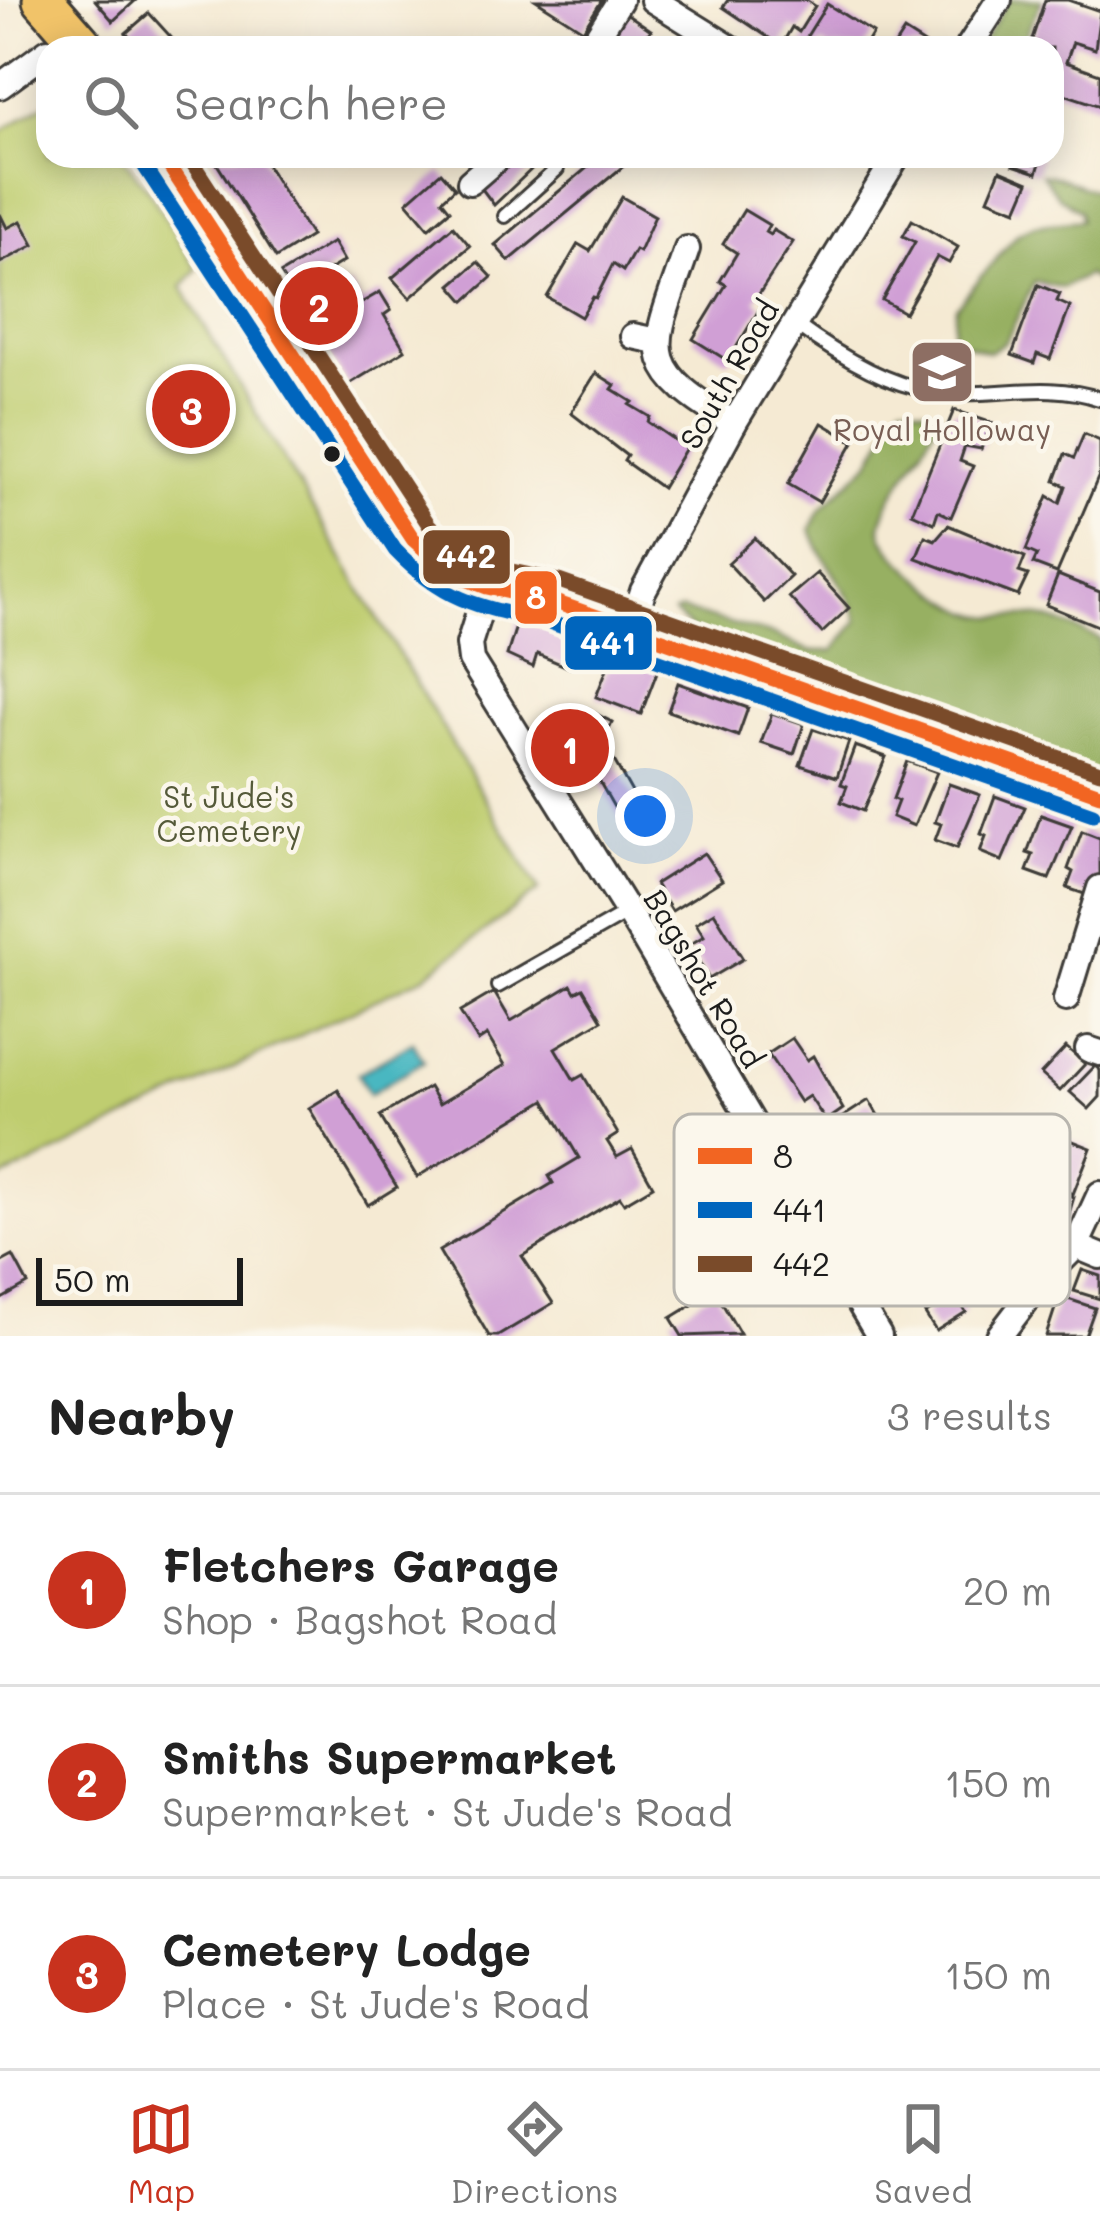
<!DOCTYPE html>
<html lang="en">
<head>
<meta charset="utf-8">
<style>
	:root { --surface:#fff; --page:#f2f2f2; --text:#222; --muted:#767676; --line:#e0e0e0; --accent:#c8321e }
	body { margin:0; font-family:Mali,sans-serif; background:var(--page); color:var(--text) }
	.scale { position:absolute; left:36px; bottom:30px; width:207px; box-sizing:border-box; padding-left:12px; border:6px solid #1c1c1c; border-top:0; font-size:33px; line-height:42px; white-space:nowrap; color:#1c1c1c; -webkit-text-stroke:9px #fbf7ec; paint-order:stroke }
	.you { position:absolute; left:645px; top:816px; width:42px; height:42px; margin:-30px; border:9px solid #fff; border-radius:50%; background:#1a73e8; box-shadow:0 0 0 18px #1a73e833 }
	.badge { display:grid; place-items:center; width:78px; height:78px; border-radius:50%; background:var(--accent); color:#fff; font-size:39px; font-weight:700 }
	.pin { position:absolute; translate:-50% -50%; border:6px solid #fff; box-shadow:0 3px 12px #0006 }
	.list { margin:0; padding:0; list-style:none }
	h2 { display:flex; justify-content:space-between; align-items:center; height:156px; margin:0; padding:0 48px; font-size:51px }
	h2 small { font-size:39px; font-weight:400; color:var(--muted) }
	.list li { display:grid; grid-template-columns:78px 1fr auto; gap:36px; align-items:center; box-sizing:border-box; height:192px; padding:0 48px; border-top:3px solid var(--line) }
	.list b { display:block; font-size:45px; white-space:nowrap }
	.list p { margin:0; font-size:39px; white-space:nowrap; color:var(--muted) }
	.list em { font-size:39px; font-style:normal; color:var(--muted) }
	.icon { flex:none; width:66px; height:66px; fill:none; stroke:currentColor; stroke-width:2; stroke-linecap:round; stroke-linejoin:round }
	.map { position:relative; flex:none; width:1100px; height:1336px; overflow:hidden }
	.search { position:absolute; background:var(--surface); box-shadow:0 6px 30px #0003; left:36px; right:36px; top:36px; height:132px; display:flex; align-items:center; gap:30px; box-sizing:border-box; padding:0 42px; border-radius:36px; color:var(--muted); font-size:45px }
	.sheet { height:732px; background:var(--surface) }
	nav { display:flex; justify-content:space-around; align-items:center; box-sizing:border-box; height:168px; border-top:3px solid var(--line); background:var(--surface); font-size:33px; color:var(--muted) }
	nav a { display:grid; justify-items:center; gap:6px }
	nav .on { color:var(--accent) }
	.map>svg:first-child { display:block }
</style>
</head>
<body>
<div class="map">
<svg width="1100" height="1336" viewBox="0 0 1100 1336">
	<rect width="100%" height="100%" fill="#fbf7ec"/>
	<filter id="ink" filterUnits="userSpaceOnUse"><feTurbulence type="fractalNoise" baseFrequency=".00833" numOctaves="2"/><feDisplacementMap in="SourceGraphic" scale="24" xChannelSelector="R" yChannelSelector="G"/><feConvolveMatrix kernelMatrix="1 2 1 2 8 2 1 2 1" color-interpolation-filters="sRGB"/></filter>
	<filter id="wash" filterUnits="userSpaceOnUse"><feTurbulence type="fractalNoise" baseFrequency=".004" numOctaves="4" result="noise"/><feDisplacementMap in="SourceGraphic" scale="48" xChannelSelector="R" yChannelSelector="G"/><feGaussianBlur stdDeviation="2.7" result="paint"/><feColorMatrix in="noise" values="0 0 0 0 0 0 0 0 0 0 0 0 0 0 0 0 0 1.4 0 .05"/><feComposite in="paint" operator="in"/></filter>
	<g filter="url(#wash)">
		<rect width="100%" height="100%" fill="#f5ead3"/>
		<polygon fill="#bfcd6f" stroke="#6e7446" stroke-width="3" points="48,102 48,156 122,156 148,190 197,269 182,287 196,312 539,890 425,976 0,1179 0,132"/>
		<g fill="#97b062" stroke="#5a663f" stroke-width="3">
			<polygon points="1009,0 1042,0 1019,48 979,48"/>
			<path d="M1042,174c23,1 36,15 58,17v94l-13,-10 -25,13 -27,-7 -29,60 -17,11 -37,-13 4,-32 62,-74 17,-8 46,-5 -1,-9 -22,-15z"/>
			<path d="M902,403l38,9c-10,36 -57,84 -59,116 -1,24 70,78 93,85 19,7 36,2 55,3 23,0 49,15 71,23v140l-239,-87 -75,-33 -93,-29 -19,-17 6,-3 94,25 36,16h23l25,-30c-9,-34 -37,-58 -47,-92l10,-20 49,-47z"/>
		</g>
		<polygon fill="#48b7c1" stroke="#326a6e" stroke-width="3" points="413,1042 424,1061 369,1094 358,1074"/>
		<g id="blocks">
			<g fill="#d09fd5">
				<polygon points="95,0 136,0 113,21"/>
				<polygon points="536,0 602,0 583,30"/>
				<polygon points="728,0 806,0 815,6 799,32 792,27 781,46 723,7"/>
				<polygon points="1045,0 1068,0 1100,11 1095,49 1073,42 1066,62 1100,74 1100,106 1052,90 1052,48 1029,48"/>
				<polygon points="827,4 873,33 864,48 829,48 822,44 820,48 808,48 802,44"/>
				<polygon points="149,13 169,35 180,48 136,45 126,33"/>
				<polygon points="626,13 651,30 638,48 611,48 605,44"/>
				<polygon points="904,31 926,45 924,48 893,48"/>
				<polygon points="212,156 261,156 311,236 276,258"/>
				<polygon points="511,156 528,156 536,165 494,205 479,185"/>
				<polygon points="601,156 619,156 626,164 509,261 495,245"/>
				<polygon points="1016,156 1042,156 1037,173 1013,165"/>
				<polygon points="1000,170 1029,182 1017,210 988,199"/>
				<polygon points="441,172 455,188 442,200 450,210 429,228 407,202"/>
				<polygon points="622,197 655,216 639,252 635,250 623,271 613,264 596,298 593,297 581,317 547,297 578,244 590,251"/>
				<polygon points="744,210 769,225 765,232 770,235 773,230 793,242 755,300 762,305 728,361 693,339 726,285 720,281 737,253 723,244"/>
				<polygon points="0,214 7,228 21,221 34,245 0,263"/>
				<polygon points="912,220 958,247 949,263 937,257 905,313 882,300 915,242 903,236"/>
				<polygon points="453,226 470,246 410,298 392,278"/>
				<polygon points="333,242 344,261 324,273 336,294 350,285 361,303 380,292 391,310 384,315 405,350 348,385 280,274"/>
				<polygon points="478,262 492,277 465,301 451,285"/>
				<polygon points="1038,285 1060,294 1057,301 1070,307 1050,359 1037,354 1034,363 1012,355"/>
				<polygon points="596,373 615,385 612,389 633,402 630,405 650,417 648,422 686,448 662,488 624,461 627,456 571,413"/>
				<polygon points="199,386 219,425 202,435 196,424 183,431 167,405"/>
				<polygon points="954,410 992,423 981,449 965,446 960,461 973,466 951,517 938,511 934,523 912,513"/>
				<polygon points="822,423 854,442 819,502 788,484"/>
				<polygon points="1084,434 1100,441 1100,473 1057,573 1033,564 1037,555 1026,550 1048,496 1060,503 1066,486 1055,481 1065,454 1074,458"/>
				<polygon points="948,525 1025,557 1019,572 1028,575 1018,596 916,558 925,536 935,540"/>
				<polygon points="755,538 791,576 764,602 728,563"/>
				<polygon points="817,573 849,608 822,633 789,597"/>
				<polygon points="1058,575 1100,592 1100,627 1046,605"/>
				<polygon points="518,620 579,639 570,668 537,654 533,667 507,655"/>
				<polygon points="615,648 660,664 641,714 596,697"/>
				<polygon points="678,683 748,708 738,736 668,711"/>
				<polygon points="582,707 612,722 603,741 647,819 627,830 590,765 574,775 553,742 569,732"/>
				<polygon points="772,713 804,724 794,754 761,743"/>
				<polygon points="813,729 849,741 837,777 800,765"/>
				<polygon points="855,746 886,757 863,811 841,802 847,786 841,784"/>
				<polygon points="907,761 937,772 914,826 892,817 898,801 893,799"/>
				<polygon points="949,784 980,795 957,848 935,840 941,824 935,822"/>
				<polygon points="995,796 1025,807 1002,861 980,852 986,836 981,834"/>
				<polygon points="1041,815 1072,826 1049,879 1027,871 1033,855 1027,853"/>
				<polygon points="1082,831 1100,838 1100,876 1090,896 1067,888 1073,872 1068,869"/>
				<polygon points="704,853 722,880 672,911 655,884"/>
				<polygon points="714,912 743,959 709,979 689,945 704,936 696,923"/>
				<polygon points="571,985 575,992 583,988 602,1020 555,1048 574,1080 583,1075 618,1134 607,1141 617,1157 632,1149 653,1186 624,1203 620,1197 522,1256 553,1303 498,1336 489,1336 439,1251 553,1183 549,1176 579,1158 545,1100 417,1177 380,1116 429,1087 439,1104 505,1065 487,1035 478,1041 460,1012 494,992 511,1021"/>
				<polygon points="792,1038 807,1060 813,1056 843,1109 826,1121 809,1096 800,1102 768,1054"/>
				<polygon points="1066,1047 1085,1064 1060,1091 1041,1074"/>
				<polygon points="1095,1066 1100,1070 1100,1097 1089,1109 1070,1092"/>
				<polygon points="338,1090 397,1187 368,1205 309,1108"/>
				<polygon points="869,1100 902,1156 862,1180 850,1160 839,1167 818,1133"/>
				<polygon points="1060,1136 1091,1148 1073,1194 1043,1183"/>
				<polygon points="1047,1189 1074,1197 1064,1230 1037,1221"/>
				<polygon points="949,1247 961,1266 944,1277 966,1312 936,1331 925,1314 938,1305 927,1288 921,1291 909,1273"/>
				<polygon points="13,1256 28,1284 0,1300 0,1263"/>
				<polygon points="1082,1270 1100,1276 1100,1299 1074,1291"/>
				<polygon points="715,1291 740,1334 682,1336 671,1318"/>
				<polygon points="1059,1296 1095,1308 1085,1336 1046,1336"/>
			</g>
		</g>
	</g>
	<g filter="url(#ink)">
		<use href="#blocks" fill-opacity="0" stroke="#3d3b37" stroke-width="3"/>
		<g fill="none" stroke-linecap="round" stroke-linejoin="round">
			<defs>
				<g id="service">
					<polyline points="505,216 557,169 546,156"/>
					<path d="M795,324c37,27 89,60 136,67 56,9 113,-12 169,8"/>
					<polyline points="498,986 628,912"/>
				</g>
				<g id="minor">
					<polyline points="653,0 730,48"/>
					<polyline points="590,48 620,0"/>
					<polyline points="968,48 999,0"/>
					<polyline points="0,86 48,51"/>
					<polyline points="470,182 500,156"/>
					<path d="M687,249c-33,98 -55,116 47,174"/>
					<polyline points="633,336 657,341"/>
					<polyline points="487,587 469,644 471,660 628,912 879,1336"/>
					<polyline points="630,632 643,591 734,423 897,156"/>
					<polyline points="1066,999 1100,888"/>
					<polyline points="1088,1049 1100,1053"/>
					<polyline points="1076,1246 1100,1256"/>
					<polyline points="999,1336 1042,1280 1076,1246 1100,1194"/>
				</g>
				<g id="primary">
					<polyline points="43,0 85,48"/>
					<polyline points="163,156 413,539 453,574 487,587 552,601 1100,794"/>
				</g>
			</defs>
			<use href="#service" stroke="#3d3b37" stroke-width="18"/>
			<use href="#minor" stroke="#3d3b37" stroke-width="30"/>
			<use href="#primary" stroke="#3d3b37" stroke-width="45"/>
			<use href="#service" stroke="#fff" stroke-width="12"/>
			<use href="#minor" stroke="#fff" stroke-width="24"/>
			<use href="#primary" stroke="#f1c369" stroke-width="39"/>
			<defs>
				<polyline id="bus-1" points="163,156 413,539 453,574 487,587 552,601 1100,794"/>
				<path id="bus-2" d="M145,167l250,383c50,52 84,57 151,71l547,193"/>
				<polyline id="bus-3" points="188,156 429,525 464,556 493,567 559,581 1100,772"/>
			</defs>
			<use href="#bus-1" stroke="#fbf7ec" stroke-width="24"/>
			<use href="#bus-2" stroke="#fbf7ec" stroke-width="24"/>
			<use href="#bus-3" stroke="#fbf7ec" stroke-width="24"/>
			<use href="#bus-1" stroke="#f26522" stroke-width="15"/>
			<use href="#bus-2" stroke="#0065bd" stroke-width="15"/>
			<use href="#bus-3" stroke="#7a4b2a" stroke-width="15"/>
		</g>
	</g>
	<defs>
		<symbol id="university-square" viewBox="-11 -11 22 22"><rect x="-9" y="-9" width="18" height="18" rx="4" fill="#8d6e63" stroke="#fbf7ec"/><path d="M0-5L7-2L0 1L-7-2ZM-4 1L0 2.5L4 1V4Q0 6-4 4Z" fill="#fff"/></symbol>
	</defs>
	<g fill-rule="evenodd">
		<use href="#university-square" x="904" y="334" width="76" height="76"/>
	</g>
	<circle fill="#1c1c1c" stroke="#fbf7ec" stroke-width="4.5" cx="332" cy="454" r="10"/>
	<g text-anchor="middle" stroke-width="9" stroke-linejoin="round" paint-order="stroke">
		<g font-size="30" fill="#1c1c1c" stroke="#fbf7ec">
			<text transform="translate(730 375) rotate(-60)" y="10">South Road</text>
			<text transform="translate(703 979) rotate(59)" y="10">Bagshot Road</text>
		</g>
		<g font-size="30" fill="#785e54" stroke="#fbf7ec">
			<text x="942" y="441">Royal Holloway</text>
		</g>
		<g font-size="30" fill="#555a39" stroke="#fbf7ec">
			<text x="229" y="808">St Jude's<tspan x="229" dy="34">Cemetery</tspan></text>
		</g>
	</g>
	<rect x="674" y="1114" width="396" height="192" rx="18" fill="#fbf7ec" stroke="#b8b5ae" stroke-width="3"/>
	<rect x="698" y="1148" width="54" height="16" fill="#f26522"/>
	<rect x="698" y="1202" width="54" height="16" fill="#0065bd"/>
	<rect x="698" y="1256" width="54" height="16" fill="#7a4b2a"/>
	<g font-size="33" fill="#1c1c1c">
		<text x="773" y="1168">8</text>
		<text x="773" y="1222">441</text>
		<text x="773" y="1276">442</text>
	</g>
	<g stroke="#fbf7ec" stroke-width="4.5">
		<rect x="421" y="528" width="91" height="58" rx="12" fill="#7a4b2a"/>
		<rect x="513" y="569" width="46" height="57" rx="12" fill="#f26522"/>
		<rect x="563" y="614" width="91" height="58" rx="12" fill="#0065bd"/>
	</g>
	<g font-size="33" text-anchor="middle" font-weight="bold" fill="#fff">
		<text x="466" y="568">442</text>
		<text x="536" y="609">8</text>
		<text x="608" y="655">441</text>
	</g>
</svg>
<div class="scale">50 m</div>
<div class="you"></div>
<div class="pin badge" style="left:570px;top:748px">1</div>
<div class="pin badge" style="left:319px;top:306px">2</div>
<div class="pin badge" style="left:191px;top:409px">3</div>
<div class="search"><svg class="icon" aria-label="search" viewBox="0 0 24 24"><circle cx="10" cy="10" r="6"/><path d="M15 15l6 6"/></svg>Search here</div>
</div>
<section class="sheet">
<h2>Nearby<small>3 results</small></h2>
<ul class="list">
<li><span class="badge">1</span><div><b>Fletchers Garage</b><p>Shop · Bagshot Road</p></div><em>20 m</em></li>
<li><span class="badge">2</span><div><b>Smiths Supermarket</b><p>Supermarket · St Jude's Road</p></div><em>150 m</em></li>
<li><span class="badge">3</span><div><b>Cemetery Lodge</b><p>Place · St Jude's Road</p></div><em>150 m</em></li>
</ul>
</section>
<nav>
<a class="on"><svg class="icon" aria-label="map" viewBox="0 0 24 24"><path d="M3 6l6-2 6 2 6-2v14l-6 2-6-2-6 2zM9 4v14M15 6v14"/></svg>Map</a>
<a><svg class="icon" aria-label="directions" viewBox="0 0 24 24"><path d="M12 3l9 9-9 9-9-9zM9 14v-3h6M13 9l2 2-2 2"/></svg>Directions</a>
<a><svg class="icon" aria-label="saved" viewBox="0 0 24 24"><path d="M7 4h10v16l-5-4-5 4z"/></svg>Saved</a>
</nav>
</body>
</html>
